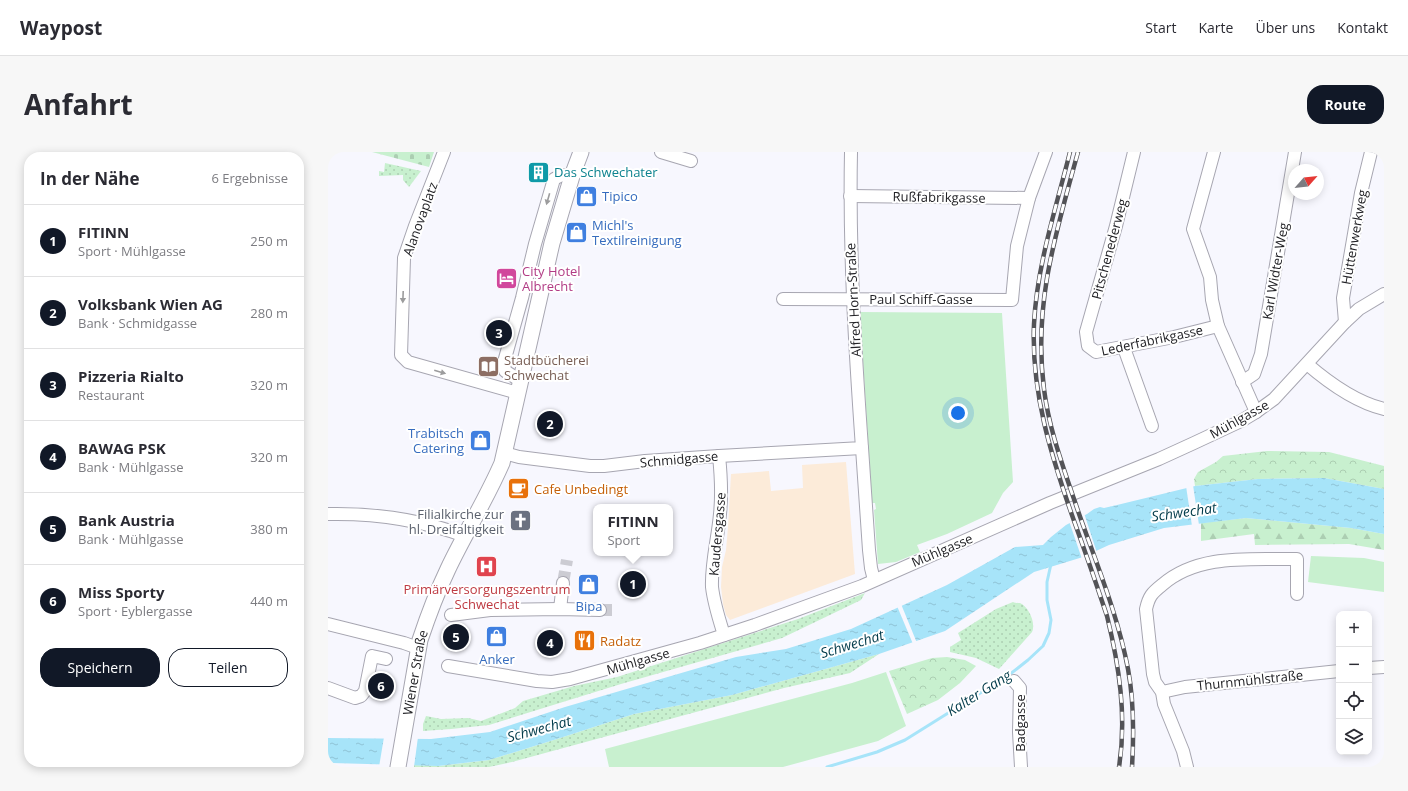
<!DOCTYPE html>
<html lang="de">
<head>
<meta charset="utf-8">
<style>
	:root { --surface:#fff; --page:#f7f7f7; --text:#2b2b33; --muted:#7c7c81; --line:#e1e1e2; --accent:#111827 }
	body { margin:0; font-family:"Open Sans",sans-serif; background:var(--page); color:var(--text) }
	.controls { position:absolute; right:12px; bottom:12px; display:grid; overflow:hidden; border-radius:8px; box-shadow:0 2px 10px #0003 }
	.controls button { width:36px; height:36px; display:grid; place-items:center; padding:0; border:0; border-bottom:1px solid var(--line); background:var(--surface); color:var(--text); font:20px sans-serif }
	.compass { position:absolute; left:960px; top:12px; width:36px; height:36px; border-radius:50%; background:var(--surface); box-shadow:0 2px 10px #0003; rotate:63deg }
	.you { position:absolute; left:630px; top:261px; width:14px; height:14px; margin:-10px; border:3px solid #fff; border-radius:50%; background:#1a73e8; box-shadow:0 0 0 6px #1a73e833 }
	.badge { display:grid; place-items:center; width:26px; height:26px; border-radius:50%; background:var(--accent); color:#fff; font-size:13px; font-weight:700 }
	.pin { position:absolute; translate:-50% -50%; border:2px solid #fff; box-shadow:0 1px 4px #0006 }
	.popup { position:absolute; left:265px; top:352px; width:80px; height:52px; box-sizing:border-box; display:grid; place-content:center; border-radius:8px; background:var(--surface); filter:drop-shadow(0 1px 3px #0005); font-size:13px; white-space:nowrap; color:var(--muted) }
	.popup b { font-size:15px; color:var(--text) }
	.popup::after { content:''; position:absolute; left:50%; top:100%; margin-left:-8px; border:8px solid transparent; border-top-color:var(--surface) }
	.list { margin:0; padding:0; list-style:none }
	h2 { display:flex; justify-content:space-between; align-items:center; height:52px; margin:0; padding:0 16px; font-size:17px }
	h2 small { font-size:13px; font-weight:400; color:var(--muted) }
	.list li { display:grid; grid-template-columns:26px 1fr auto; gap:12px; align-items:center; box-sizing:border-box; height:72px; padding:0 16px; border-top:1px solid var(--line) }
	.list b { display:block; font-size:15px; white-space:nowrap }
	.list p { margin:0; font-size:13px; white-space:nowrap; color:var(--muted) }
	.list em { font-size:13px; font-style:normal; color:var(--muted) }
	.actions { display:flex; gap:8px; padding:12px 16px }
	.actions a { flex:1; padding:9px 0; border:1px solid var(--accent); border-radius:16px; text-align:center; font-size:14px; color:var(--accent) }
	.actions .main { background:var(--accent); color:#fff }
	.icon { flex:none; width:22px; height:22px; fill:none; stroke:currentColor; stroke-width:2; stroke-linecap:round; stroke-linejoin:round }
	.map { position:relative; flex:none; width:1056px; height:615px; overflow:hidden; border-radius:16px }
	header { display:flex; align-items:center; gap:24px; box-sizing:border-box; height:56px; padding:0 20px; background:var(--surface); border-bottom:1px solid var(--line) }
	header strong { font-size:19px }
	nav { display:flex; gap:22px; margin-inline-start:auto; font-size:14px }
	.intro { display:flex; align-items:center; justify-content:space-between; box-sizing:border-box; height:96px; padding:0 24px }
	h1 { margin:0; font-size:28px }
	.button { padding:10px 18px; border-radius:16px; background:var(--accent); color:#fff; font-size:14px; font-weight:700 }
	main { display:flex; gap:24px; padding:0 24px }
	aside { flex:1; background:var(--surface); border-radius:16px; box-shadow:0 2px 10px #0003 }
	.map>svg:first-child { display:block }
</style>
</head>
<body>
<header>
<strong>Waypost</strong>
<nav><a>Start</a><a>Karte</a><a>Über uns</a><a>Kontakt</a></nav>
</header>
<div class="intro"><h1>Anfahrt</h1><a class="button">Route</a></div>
<main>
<aside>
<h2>In der Nähe<small>6 Ergebnisse</small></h2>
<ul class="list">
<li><span class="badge">1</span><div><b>FITINN</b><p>Sport · Mühlgasse</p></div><em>250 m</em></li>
<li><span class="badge">2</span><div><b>Volksbank Wien AG</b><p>Bank · Schmidgasse</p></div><em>280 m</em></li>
<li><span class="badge">3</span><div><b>Pizzeria Rialto</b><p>Restaurant</p></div><em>320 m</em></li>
<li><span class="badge">4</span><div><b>BAWAG PSK</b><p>Bank · Mühlgasse</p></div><em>320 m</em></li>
<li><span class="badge">5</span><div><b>Bank Austria</b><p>Bank · Mühlgasse</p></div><em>380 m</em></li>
<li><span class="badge">6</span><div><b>Miss Sporty</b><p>Sport · Eyblergasse</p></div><em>440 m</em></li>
</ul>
<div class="actions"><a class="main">Speichern</a><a>Teilen</a></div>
</aside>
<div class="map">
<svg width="1056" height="615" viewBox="0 0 1056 615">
	<defs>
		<pattern id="grass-dots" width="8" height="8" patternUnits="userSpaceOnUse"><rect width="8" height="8" fill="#c8f0cf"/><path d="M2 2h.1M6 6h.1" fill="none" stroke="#acceb2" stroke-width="1.8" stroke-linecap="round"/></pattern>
		<pattern id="forest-firs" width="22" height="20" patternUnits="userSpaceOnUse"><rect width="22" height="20" fill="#c8f0cf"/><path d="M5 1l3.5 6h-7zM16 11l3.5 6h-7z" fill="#acceb2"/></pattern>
		<pattern id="cemetery-stones" width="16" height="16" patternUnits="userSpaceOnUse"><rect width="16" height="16" fill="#c8f0cf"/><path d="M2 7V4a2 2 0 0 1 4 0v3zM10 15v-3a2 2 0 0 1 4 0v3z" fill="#acceb2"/></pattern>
		<pattern id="park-crowns" width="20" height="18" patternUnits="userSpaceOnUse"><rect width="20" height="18" fill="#c8f0cf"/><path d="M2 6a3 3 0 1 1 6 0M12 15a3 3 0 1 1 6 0" fill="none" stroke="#acceb2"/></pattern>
		<pattern id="water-ripples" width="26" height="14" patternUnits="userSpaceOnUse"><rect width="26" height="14" fill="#a7e4f9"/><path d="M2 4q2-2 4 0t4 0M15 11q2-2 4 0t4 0" fill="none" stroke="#8fc3d5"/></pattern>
	</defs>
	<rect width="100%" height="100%" fill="#f7f7fe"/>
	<polygon fill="#fcebd9" points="518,310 527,422 402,468 398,463 395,452 393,435 394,415 398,398 400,375 403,322 441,319 443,339 475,336 474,313"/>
	<g fill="url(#grass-dots)">
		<polygon points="57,11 93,19 81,35 75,28 75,23 51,24 51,19 56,20"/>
		<polygon points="537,441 533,448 454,486 293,532 161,573 123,577 95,579 95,572 98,564 113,567 140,566 153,569 187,556 195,549 246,534 289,525 470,467"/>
		<path d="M685,450c2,1 5,1 7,1 9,4 16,20 12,29l-33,37 -23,-11 -26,-6v-5l11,-7 -3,-7 38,-24z"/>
		<polygon points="551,502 522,521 456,536 184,610 161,615 86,615 86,613 111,614 161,608 229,587 306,562 404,543"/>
	</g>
	<polygon fill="url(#forest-firs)" points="918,366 1023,376 1056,382 1056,398 1021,392 927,393 926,382 873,389 873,371"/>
	<polygon fill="url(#cemetery-stones)" points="44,0 106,0 101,15"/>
	<g fill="url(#park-crowns)">
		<polygon points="939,299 1001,300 1056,314 1056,337 996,326 930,327 867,334 866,327 870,320 888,310 895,304"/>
		<polygon points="619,505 637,508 648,514 632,531 610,548 579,562 561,519 604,506"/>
	</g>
	<g fill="#c8f0cf">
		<polygon points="532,160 674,161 685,330 675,341 664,361 619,382 589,393 592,400 568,410 550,412 546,358 548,357 547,351 544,351"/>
		<polygon points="983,404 1036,406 1056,410 1056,440 980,430"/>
		<polygon points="558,520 578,574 550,589 455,615 281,615 277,597 524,531"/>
	</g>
	<polygon fill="url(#water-ripples)" points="996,326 1056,337 1056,382 1023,376 918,366 836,376 781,393 755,405 706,420 617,479 551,502 404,543 306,562 229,587 161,608 110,614 0,611 0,586 103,587 162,580 237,555 408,505 458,497 523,477 619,433 687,395 715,393 723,385 738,373 759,362 766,357 772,355 776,356 789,353 867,334 930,327"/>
	<g fill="#f7f7fe">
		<polygon points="865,333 871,373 864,374 858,334"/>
		<polygon points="756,361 769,401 754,407 741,369"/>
		<polygon points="573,452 589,491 585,492 569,454"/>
		<polygon points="56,585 90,585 86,615 51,615"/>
	</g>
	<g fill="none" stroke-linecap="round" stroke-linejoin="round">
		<polyline stroke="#a7e4f9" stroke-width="3" points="499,615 549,600 577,588 681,523 700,508 715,494 721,481 723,468 719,448 719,430 723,412"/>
		<g stroke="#ccccd3" stroke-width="12" stroke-dasharray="12 6" stroke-linecap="butt">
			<polyline points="235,431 239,408"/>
			<polyline points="272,458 284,458"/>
		</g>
		<defs>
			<g id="minor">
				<polyline points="116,0 87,74 76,106 73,203 80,210 190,241"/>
				<polyline points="333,0 363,9"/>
				<polyline points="806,0 788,74 758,180 760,194 768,200 846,185 890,174"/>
				<polyline points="886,0 865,77 882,125 884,148 890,174 928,260"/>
				<polyline points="522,44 701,46"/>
				<polyline points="455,147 684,148 689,94 701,46 718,0"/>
				<polyline points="1017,170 1015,146 1033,41 1043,0"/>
				<polyline points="796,196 824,274"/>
				<path d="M979,212c22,19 48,38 77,45"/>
				<polyline points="193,229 177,219 176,210 194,146 207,92 226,27 234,23 244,24"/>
				<polyline points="914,230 926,222 933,202 967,0"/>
				<polyline points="534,296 541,398 543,416 546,428"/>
				<path d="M176,301l15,4 71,9h14l41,-5 74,-5 143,-8c-7,-99 -13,-197 -11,-296"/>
				<path d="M391,304c2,19 3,39 1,58 -2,24 -9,49 -8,73 2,17 7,32 12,48"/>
				<path d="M0,362c48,-1 91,5 137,22"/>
				<polyline points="232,457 235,431"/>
				<polyline points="123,463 162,458 232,457 272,458"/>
				<polyline points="0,472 76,491 90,496"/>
				<polyline points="120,514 209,529 224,530 242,527 372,491 427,473 534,434 722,351 831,307 866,291 913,269 928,260 946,247 1017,170 1031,157 1056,142"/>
				<polyline points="1041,516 1056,515"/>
				<polyline points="686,529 692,536 691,580 693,615"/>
				<polyline points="0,536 27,546 33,544 37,539 44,504 58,507"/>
				<polyline points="834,540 857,535 1011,519"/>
				<path d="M859,615l-4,-16 -19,-47 -2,-12 -7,-10 -2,-8 -7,-65c3,-13 6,-16 16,-24 37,-32 89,-25 135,-26v35"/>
			</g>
			<g id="major">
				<path id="s1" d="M70,615l22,-127c8,-24 17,-48 28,-71 17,-36 38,-69 54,-106l50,-220 20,-67 9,-24"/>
			</g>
		</defs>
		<use href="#minor" stroke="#a7a6b1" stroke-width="14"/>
		<use href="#major" stroke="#a7a6b1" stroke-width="17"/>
		<use href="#minor" stroke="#fff" stroke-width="12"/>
		<use href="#major" stroke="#fff" stroke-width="15"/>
		<defs>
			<g id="rail">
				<path d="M742,0c-14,56 -33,113 -36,172 -3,68 17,131 39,194 12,33 23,65 34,98 12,49 20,100 12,151"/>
				<path d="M750,0c-22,81 -45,152 -34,237 5,41 20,80 33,119 18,52 41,107 51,161 6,32 6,65 4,98"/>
			</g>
		</defs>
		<use href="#rail" stroke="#535357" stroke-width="4.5"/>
		<use href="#rail" stroke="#fff" stroke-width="3" stroke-dasharray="9" stroke-linecap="butt"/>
	</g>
	<defs><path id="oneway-solid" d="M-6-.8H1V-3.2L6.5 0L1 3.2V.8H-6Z"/></defs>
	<g fill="#9c9c9d">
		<use href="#oneway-solid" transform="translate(220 47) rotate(106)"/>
		<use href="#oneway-solid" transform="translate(75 145) rotate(92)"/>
		<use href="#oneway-solid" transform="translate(112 220) rotate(16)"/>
	</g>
	<defs>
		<symbol id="building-square" viewBox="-11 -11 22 22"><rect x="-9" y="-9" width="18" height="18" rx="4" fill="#0f9aa8" stroke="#fff"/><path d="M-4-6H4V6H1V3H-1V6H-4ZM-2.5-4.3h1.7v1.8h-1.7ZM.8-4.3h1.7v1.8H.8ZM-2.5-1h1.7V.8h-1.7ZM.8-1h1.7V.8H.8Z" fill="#fff"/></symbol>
		<symbol id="shop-square" viewBox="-11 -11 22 22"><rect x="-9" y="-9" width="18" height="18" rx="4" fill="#3f7fe0" stroke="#fff"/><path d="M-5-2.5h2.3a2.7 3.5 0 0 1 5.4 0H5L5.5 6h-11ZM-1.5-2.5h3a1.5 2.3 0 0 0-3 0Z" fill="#fff"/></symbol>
		<symbol id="hotel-square" viewBox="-11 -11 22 22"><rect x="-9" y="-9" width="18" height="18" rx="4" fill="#d1479c" stroke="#fff"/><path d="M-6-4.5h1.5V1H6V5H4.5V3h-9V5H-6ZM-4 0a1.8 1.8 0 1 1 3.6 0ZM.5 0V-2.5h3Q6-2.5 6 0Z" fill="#fff"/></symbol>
		<symbol id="library-square" viewBox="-11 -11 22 22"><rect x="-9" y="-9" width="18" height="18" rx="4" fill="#8d6e63" stroke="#fff"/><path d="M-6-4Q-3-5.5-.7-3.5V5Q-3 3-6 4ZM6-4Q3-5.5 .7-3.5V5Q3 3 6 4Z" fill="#fff"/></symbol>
		<symbol id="cafe-square" viewBox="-11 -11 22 22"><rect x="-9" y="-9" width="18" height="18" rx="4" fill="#e8710a" stroke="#fff"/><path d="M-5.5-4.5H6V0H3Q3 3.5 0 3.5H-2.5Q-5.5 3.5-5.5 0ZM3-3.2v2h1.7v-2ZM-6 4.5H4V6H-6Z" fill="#fff"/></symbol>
		<symbol id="church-square" viewBox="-11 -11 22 22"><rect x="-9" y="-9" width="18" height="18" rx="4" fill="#6b7280" stroke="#fff"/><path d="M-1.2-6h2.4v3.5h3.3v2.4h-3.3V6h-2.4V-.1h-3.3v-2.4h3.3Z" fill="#fff"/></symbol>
		<symbol id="hospital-square" viewBox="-11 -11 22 22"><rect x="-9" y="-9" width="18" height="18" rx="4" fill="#e0444e" stroke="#fff"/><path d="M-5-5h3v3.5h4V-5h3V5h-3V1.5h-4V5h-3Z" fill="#fff"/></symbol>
		<symbol id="restaurant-square" viewBox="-11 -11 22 22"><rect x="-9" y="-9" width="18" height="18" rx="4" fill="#e8710a" stroke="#fff"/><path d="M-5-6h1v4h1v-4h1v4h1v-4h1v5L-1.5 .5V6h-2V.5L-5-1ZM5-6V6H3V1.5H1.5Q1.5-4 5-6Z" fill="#fff"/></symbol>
	</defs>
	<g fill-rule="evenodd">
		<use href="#building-square" x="198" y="8" width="25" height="25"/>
		<use href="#shop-square" x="246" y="32" width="25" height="25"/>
		<use href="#shop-square" x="236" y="68" width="25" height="25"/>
		<use href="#hotel-square" x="166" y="114" width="25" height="25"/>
		<use href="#library-square" x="148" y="202" width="25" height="25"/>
		<use href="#shop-square" x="140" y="276" width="25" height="25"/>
		<use href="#cafe-square" x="178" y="324" width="25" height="25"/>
		<use href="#church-square" x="180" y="356" width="25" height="25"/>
		<use href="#hospital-square" x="146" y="402" width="25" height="25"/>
		<use href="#shop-square" x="248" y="420" width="25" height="25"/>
		<use href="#shop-square" x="156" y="472" width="25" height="25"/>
		<use href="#restaurant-square" x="244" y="476" width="25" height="25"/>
	</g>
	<g text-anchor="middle" stroke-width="4" stroke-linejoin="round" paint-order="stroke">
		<g font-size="13" fill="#0d838f" stroke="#fff" text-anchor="start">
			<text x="226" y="25">Das Schwechater</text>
		</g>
		<g font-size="13" fill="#366cbe" stroke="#fff" text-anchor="start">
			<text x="274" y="49">Tipico</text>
			<text x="264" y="78">Michl's<tspan x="264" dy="15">Textilreinigung</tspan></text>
			<text x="136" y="286" text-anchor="end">Trabitsch<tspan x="136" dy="15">Catering</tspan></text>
			<text x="261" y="459" text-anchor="middle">Bipa</text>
			<text x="169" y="512" text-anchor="middle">Anker</text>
		</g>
		<g font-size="13" fill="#222226" stroke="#fff">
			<text transform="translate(611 45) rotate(1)" y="5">Rußfabrikgasse</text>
			<text transform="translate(92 67) rotate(-70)" y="5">Alanovaplatz</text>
			<text transform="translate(1026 85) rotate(-80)" y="5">Hüttenwerkweg</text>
			<text transform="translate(781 97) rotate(-75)" y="5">Pitschenederweg</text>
			<text transform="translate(947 119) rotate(-80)" y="5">Karl Widter-Weg</text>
			<text x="593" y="152">Paul Schiff-Gasse</text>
			<text transform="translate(525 148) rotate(-93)" y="5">Alfred Horn-Straße</text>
			<text transform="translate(824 188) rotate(-12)" y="5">Lederfabrikgasse</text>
			<text transform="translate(911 267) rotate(-29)" y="5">Mühlgasse</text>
			<text transform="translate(351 307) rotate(-5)" y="5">Schmidgasse</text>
			<text transform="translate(389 382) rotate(-85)" y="5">Kaudersgasse</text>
			<text transform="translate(614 398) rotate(-23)" y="5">Mühlgasse</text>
			<text transform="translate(310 509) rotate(-16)" y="5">Mühlgasse</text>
			<text dy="5" stroke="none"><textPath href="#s1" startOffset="96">Wiener Straße</textPath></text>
			<text transform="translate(922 528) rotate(-6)" y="5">Thurnmühlstraße</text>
			<text transform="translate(692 571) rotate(-90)" y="5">Badgasse</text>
		</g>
		<g font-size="13" fill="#b23c85" stroke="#fff" text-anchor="start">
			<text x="194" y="124">City Hotel<tspan x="194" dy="15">Albrecht</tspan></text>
		</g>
		<g font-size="13" fill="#785e54" stroke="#fff" text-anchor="start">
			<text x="176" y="213">Stadtbücherei<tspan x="176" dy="15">Schwechat</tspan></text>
		</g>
		<g font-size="13" fill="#c56008" stroke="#fff" text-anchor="start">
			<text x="206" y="342">Cafe Unbedingt</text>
			<text x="272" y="494">Radatz</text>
		</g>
		<g font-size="13" fill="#5b616d" stroke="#fff" text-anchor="end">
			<text x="176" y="367">Filialkirche zur<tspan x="176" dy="15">hl. Dreifaltigkeit</tspan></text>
		</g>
		<g font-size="13" fill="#be3a42" stroke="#fff">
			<text x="159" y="442">Primärversorgungszentrum<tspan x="159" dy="15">Schwechat</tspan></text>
		</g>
		<g font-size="14" font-style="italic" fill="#013a49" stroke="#fff">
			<text transform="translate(856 360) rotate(-8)" y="5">Schwechat</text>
			<text transform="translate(524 492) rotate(-17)" y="5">Schwechat</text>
			<text transform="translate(651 541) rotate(-32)" y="5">Kalter Gang</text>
			<text transform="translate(211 577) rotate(-15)" y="5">Schwechat</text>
		</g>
	</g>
</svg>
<div class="controls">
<button>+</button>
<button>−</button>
<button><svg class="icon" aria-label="locate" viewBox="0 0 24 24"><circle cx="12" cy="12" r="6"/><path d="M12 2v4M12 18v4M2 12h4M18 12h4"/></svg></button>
<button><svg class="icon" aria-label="layers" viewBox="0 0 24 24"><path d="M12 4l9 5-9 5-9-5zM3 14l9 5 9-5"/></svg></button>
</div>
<svg class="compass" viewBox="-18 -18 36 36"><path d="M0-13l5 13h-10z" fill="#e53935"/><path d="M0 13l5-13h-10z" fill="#7c7c81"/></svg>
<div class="you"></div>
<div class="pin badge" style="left:305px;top:432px">1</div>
<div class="popup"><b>FITINN</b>Sport</div>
<div class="pin badge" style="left:222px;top:272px">2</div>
<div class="pin badge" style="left:171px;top:181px">3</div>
<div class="pin badge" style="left:222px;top:491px">4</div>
<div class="pin badge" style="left:128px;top:485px">5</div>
<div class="pin badge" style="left:53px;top:534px">6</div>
</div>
</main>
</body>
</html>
